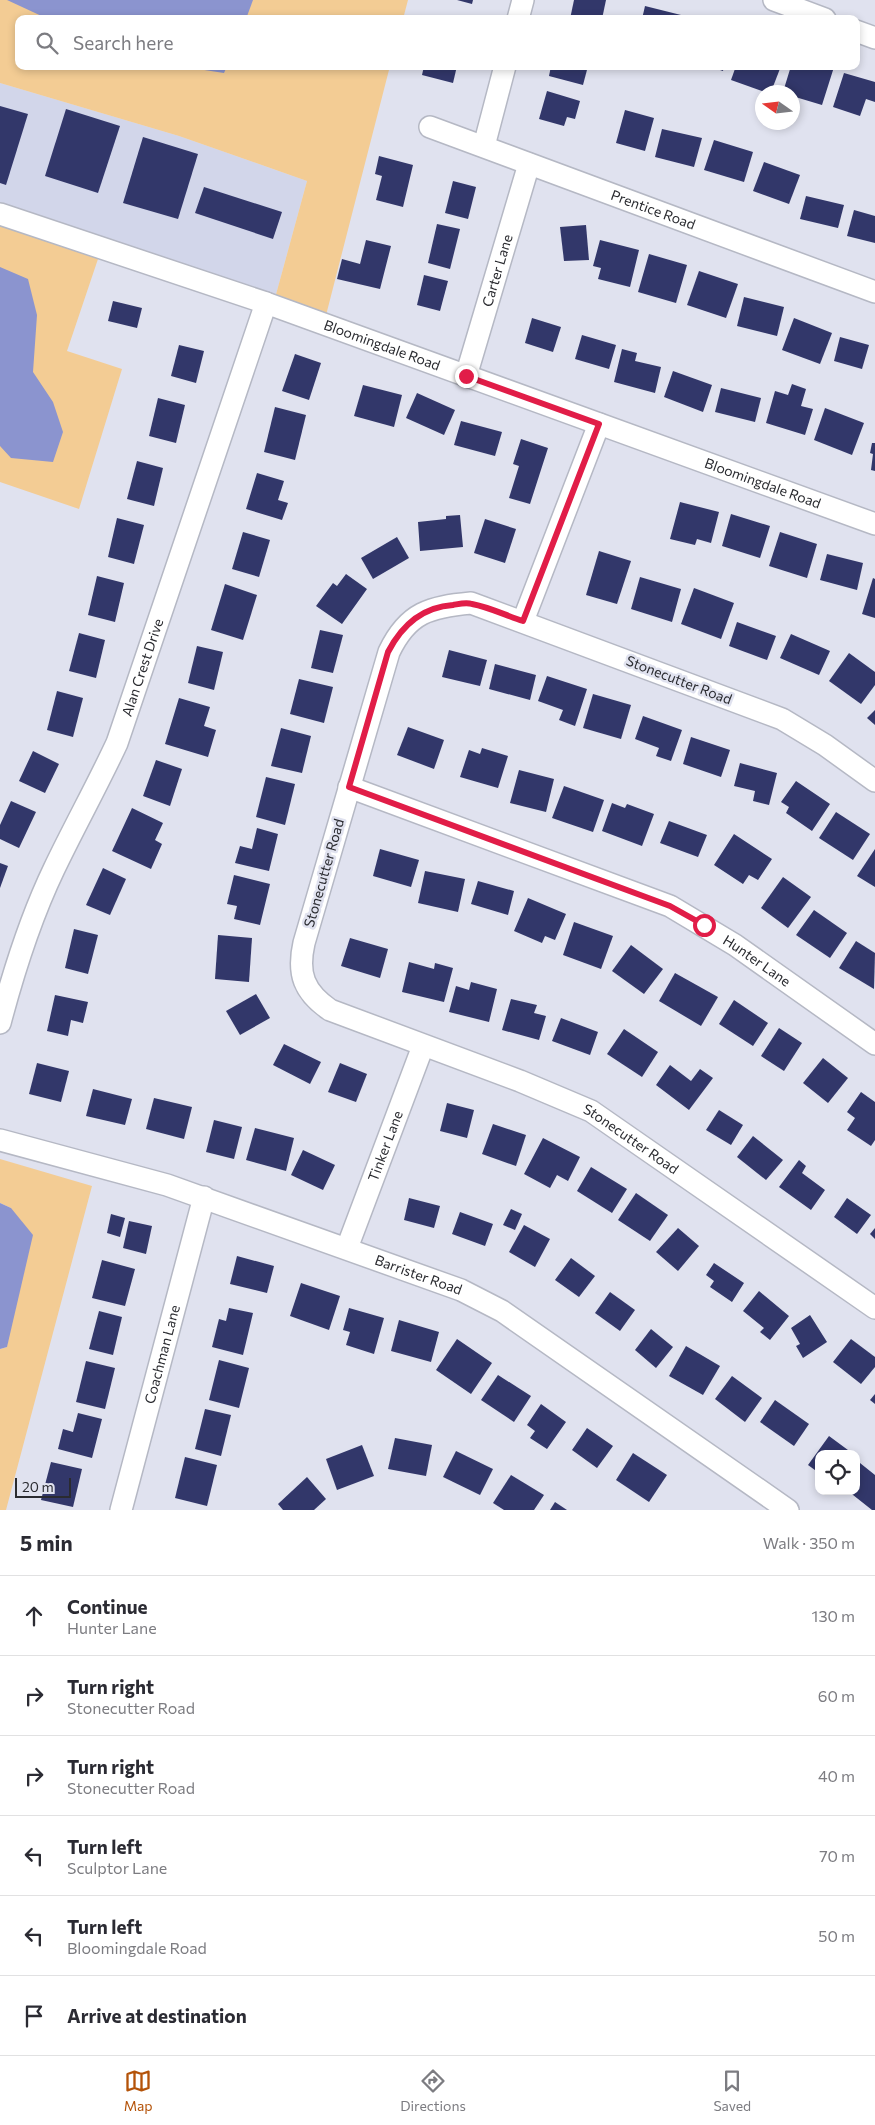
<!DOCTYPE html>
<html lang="en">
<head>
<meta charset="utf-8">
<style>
	:root { --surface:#fff; --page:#f2f2f3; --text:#2b2b33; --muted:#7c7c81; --line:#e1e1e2; --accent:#b45309 }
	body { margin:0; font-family:Commissioner,sans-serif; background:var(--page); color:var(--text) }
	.controls { position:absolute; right:15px; bottom:15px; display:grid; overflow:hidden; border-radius:10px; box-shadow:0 2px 8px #0003 }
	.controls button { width:45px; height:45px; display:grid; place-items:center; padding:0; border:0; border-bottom:1px solid var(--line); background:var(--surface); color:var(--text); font:25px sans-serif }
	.compass { position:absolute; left:755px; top:85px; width:45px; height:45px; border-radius:50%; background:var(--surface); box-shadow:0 2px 8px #0003; rotate:284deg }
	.scale { position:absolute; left:15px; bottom:12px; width:56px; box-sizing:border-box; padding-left:5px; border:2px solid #2a2b30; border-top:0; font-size:14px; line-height:18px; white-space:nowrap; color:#2a2b30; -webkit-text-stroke:4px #e0e2ef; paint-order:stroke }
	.stop { position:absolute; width:15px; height:15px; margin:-11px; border:4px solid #e11d48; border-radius:50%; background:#fff }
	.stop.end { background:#e11d48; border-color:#fff; box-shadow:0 1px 5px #0008 }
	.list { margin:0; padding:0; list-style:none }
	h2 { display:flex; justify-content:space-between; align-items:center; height:65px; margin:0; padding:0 20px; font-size:21px }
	h2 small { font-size:16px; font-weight:400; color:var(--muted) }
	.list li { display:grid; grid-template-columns:32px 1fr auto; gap:15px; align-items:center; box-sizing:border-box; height:80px; padding:0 20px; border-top:1px solid var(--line) }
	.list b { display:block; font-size:19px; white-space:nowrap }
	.list p { margin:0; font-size:16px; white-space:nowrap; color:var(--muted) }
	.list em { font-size:16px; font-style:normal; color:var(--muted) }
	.icon { flex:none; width:28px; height:28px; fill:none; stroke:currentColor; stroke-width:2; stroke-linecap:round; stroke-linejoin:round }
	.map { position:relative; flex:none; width:875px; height:1510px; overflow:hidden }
	.search { position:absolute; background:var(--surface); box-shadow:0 2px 8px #0003; left:15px; right:15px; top:15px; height:55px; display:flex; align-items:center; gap:12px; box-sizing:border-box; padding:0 18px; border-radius:10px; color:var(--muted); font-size:19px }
	.sheet { height:545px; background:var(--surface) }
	nav { display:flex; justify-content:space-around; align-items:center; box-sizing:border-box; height:70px; border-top:1px solid var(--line); background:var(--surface); font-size:14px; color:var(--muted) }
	nav a { display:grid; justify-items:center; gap:2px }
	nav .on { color:var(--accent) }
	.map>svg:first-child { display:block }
</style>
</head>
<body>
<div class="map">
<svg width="875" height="1510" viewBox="0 0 875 1510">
	<rect width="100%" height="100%" fill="#e0e2ef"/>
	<polygon fill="#d2d6ea" points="0,83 179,136 307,181 272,309 0,224"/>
	<g fill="#f3cc94">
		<polygon points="0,0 408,0 403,19 19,19 19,66 390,66 323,327 272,309 307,181 179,136 0,83"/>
		<polygon points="0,224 99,256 67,351 122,369 79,509 0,482"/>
		<polygon points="0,1159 92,1186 6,1510 0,1510 0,1349 7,1347 11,1208 0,1203"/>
	</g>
	<g fill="#8b94cf">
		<polygon points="7,0 253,0 246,19 48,19"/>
		<polygon points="178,66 227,66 224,73"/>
		<polygon points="0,267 28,279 37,315 33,372 53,402 63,432 53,462 11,458 0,446"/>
		<polygon points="0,1203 11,1208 33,1235 7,1347 0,1349"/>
	</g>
	<g fill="#32376a">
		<polygon points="457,0 473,0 472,4"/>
		<polygon points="574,0 606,0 602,19 570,19"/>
		<polygon points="645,6 685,16 685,19 642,19"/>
		<polygon points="424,66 457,66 453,83 422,75"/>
		<polygon points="551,66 588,66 583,85 549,76"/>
		<polygon points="708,66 724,66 723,71"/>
		<polygon points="736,66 781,66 771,92 765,92 731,80"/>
		<polygon points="791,66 834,67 822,105 792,96 792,92 783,92"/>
		<polygon points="844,73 875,82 875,102 866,99 860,116 833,107"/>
		<polygon points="547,91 580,101 575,119 567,117 564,126 539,119"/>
		<polygon points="0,106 28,114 6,185 0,183"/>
		<polygon points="66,109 120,126 98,193 45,176"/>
		<polygon points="625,110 654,118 645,151 616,143"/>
		<polygon points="662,129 702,138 694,167 655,157"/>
		<polygon points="143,137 198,154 178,219 123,203"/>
		<polygon points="714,140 753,152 744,182 704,170"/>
		<polygon points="379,156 413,165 403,207 376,200 382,176 375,174"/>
		<polygon points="764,162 800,175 789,204 753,191"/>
		<polygon points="453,181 476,187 468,219 445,213"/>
		<polygon points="204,187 282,212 273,239 195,213"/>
		<polygon points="806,196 844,205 838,228 800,219"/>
		<polygon points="854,210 875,216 875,243 847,236"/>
		<polygon points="437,224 460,229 450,269 428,263"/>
		<polygon points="586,225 589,260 564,261 560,227"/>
		<polygon points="366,240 391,246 380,289 337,279 342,259 360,264"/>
		<polygon points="600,240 639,250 630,287 598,279 601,268 593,266"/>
		<polygon points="649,254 687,265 676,303 638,292"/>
		<polygon points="699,271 738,284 726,318 687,305"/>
		<polygon points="424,275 448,281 440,311 417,305"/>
		<polygon points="744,297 784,307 777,336 737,326"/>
		<polygon points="113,301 142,308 137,328 108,321"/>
		<polygon points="532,318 561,327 553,352 525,343"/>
		<polygon points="794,318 832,333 820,364 782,350"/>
		<polygon points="582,335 616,345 609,369 575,359"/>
		<polygon points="840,337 869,345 862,369 834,361"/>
		<polygon points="179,345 204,351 196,383 171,376"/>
		<polygon points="622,349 637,353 635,361 661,367 655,393 614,382"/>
		<polygon points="295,354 321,363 309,400 282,391"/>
		<polygon points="673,371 712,385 703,412 664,397"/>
		<polygon points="792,384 806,389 801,406 813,409 805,435 766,423 775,391 788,395"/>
		<polygon points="363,385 402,395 394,427 354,416"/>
		<polygon points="721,388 761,398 755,422 715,412"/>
		<polygon points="417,393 455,410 444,435 406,418"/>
		<polygon points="158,398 185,405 176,443 149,436"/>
		<polygon points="275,407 306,415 295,460 264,452"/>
		<polygon points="825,408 864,423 852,455 814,440"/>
		<polygon points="461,421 502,432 495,456 454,445"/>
		<polygon points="521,439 548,448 530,504 509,498 519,466 513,464"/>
		<polygon points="872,443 875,443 875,471 871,470 873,454 870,453"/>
		<polygon points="137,461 163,468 154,506 127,499"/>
		<polygon points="257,473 284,481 278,500 288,503 282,520 246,509"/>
		<polygon points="680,502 719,512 711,543 697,539 695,545 670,539"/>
		<polygon points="731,514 770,526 760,558 722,546"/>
		<polygon points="460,515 463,547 420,551 418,522 446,519 446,516"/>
		<polygon points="117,518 144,525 134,564 108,557"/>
		<polygon points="485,519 516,529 505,563 474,553"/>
		<polygon points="243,532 270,540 259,577 232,569"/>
		<polygon points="780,532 817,544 807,578 769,566"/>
		<polygon points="397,537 409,558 373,579 361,558"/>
		<polygon points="599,551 631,561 617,604 586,595"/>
		<polygon points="827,554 863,563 857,590 820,580"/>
		<polygon points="346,574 367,589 342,624 316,606 333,583 337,586"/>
		<polygon points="97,576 124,583 115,622 88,615"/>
		<polygon points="640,577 681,589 672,622 631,609"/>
		<polygon points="873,578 875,579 875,618 862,614"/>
		<polygon points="225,584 257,595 243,640 211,630"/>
		<polygon points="694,588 734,603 721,639 681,624"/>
		<polygon points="737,622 776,636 767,660 729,646"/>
		<polygon points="320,630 343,635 333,673 311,668"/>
		<polygon points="79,633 105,640 96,678 69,671"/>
		<polygon points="791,634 830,651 819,675 780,658"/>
		<polygon points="197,646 223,652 214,690 188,683"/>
		<polygon points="449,650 487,660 480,686 442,677"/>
		<polygon points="849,653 875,672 875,685 861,704 829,681"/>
		<polygon points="495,664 536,675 530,700 489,689"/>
		<polygon points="547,676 587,689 575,726 559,720 563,710 538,701"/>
		<polygon points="299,679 333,687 324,723 290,714"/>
		<polygon points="57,691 83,698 73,737 47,730"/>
		<polygon points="593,694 631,705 621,739 583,728"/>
		<polygon points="179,698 210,707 204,726 216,730 208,757 165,744"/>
		<polygon points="875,710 875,725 867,718"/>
		<polygon points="643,716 682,730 671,761 656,756 659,748 635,739"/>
		<polygon points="408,727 444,740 434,769 397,755"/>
		<polygon points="281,728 311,736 302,773 271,766"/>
		<polygon points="691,737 730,750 721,777 683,764"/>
		<polygon points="482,748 508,756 498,788 460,777 469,750 480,754"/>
		<polygon points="33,751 59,764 45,793 19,781"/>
		<polygon points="156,760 182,769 170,806 143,796"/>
		<polygon points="740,763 777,773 769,805 753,801 755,791 734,786"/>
		<polygon points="519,770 554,779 546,812 510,803"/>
		<polygon points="266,777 295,784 285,825 256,817"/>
		<polygon points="796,781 830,804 812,831 786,813 789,807 781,802"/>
		<polygon points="564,786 604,800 593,832 552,818"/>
		<polygon points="11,801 36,812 19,848 0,839 0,825"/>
		<polygon points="612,803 625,808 627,804 654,814 642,846 602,831"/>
		<polygon points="132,808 163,823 155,840 162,844 151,869 112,851"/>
		<polygon points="836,812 870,834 853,860 819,838"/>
		<polygon points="669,821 707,835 698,857 660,843"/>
		<polygon points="257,828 278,834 269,871 235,863 240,846 252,849"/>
		<polygon points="734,834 772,859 758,880 749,875 743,884 714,865"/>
		<polygon points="380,849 419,860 411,887 373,876"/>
		<polygon points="875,849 875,887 857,876"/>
		<polygon points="0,863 8,866 0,888"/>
		<polygon points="103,868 126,879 110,915 86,905"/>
		<polygon points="425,871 465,879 458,912 418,903"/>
		<polygon points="234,875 270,884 260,925 234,919 237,906 227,904"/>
		<polygon points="783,877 811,897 788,928 761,908"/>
		<polygon points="478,881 514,891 508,915 471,904"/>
		<polygon points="528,898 566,914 555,940 545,936 542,943 514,931"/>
		<polygon points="814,910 847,933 830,958 796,935"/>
		<polygon points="574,922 613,936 601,969 563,955"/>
		<polygon points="74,929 98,935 88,974 65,968"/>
		<polygon points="218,935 252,938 249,982 215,979"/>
		<polygon points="350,938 388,949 380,978 341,966"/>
		<polygon points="856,941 875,953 874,989 839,968"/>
		<polygon points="631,945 663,969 644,994 612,971"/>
		<polygon points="409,962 434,969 435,963 453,968 444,1002 402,992"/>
		<polygon points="675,973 718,997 701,1026 659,1001"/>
		<polygon points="471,982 497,989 489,1022 449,1012 456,986 469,990"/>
		<polygon points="256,994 270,1018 240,1035 226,1011"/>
		<polygon points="55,995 88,1002 83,1023 71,1020 68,1036 47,1031"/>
		<polygon points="511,999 537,1005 534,1013 546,1016 539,1040 502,1030"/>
		<polygon points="734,1000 768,1023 753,1046 719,1024"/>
		<polygon points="561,1018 598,1032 590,1055 552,1041"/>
		<polygon points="779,1028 802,1043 784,1071 761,1056"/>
		<polygon points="624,1029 658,1052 642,1077 607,1054"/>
		<polygon points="284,1044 321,1062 310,1084 273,1065"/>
		<polygon points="823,1058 848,1078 828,1103 803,1083"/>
		<polygon points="37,1063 69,1071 61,1102 29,1094"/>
		<polygon points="340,1063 367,1074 356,1102 328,1092"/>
		<polygon points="670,1065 691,1081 700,1069 713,1078 689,1110 656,1085"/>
		<polygon points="93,1089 132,1099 125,1125 86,1116"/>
		<polygon points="861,1092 875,1102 875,1140 871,1146 847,1130 855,1118 847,1112"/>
		<polygon points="154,1098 192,1107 184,1139 146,1129"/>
		<polygon points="447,1103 474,1110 467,1138 440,1131"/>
		<polygon points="719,1110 743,1125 731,1145 706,1130"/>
		<polygon points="214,1120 242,1127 234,1159 206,1152"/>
		<polygon points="493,1124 526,1135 516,1166 482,1154"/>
		<polygon points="255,1128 294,1138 286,1171 246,1160"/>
		<polygon points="753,1136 783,1160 766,1180 737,1157"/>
		<polygon points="543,1138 580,1157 568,1181 557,1175 550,1188 524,1174"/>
		<polygon points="303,1150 335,1165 323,1190 291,1175"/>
		<polygon points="799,1160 806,1166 802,1173 825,1190 811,1210 779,1187"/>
		<polygon points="591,1167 627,1189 612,1213 577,1191"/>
		<polygon points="636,1193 668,1215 650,1241 618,1220"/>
		<polygon points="409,1198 440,1206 434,1228 404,1220"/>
		<polygon points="847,1198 871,1215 857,1234 834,1217"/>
		<polygon points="511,1209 522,1214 515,1230 503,1225"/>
		<polygon points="460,1212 493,1224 485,1246 452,1234"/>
		<polygon points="111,1214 125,1218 120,1237 107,1233"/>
		<polygon points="129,1221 152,1226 146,1254 123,1248"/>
		<polygon points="524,1225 550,1239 535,1267 509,1252"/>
		<polygon points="678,1228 699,1246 678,1271 656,1252"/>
		<polygon points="875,1228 875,1239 870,1234"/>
		<polygon points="237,1256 274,1266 267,1293 230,1284"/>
		<polygon points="571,1258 595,1276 579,1297 555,1280"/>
		<polygon points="102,1260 135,1269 125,1306 92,1298"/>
		<polygon points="714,1263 744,1283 732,1302 710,1287 714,1281 706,1275"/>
		<polygon points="301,1283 340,1296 329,1330 290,1316"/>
		<polygon points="759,1291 789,1316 770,1340 760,1332 764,1328 743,1311"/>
		<polygon points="610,1292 635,1310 620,1331 595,1313"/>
		<polygon points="229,1308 253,1313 243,1355 212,1347 219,1319 226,1321"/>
		<polygon points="349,1308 384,1318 374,1354 346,1345 350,1332 343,1330"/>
		<polygon points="99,1311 122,1317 113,1355 89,1349"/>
		<polygon points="810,1315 827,1342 803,1358 796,1346 800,1344 791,1328"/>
		<polygon points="399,1320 439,1332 431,1362 391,1351"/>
		<polygon points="651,1329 673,1347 656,1368 635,1350"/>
		<polygon points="457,1339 492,1363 471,1394 436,1370"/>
		<polygon points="851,1339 875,1357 875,1367 861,1384 833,1362"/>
		<polygon points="686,1346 720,1366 703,1395 669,1376"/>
		<polygon points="219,1360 249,1368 239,1408 209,1400"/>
		<polygon points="86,1361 115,1368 105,1409 76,1402"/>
		<polygon points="498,1375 531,1396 514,1422 481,1400"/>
		<polygon points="732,1376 762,1398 745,1422 715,1399"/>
		<polygon points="875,1394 875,1404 870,1400"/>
		<polygon points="775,1400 809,1424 794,1446 760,1422"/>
		<polygon points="541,1404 566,1422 547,1449 530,1438 535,1431 527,1425"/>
		<polygon points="205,1409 231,1415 221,1456 195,1449"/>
		<polygon points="78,1413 102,1419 92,1458 58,1449 63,1429 73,1432"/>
		<polygon points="587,1428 613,1446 597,1468 572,1450"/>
		<polygon points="829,1436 852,1453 819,1454 819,1473 808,1465"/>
		<polygon points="395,1438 432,1445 426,1476 388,1469"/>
		<polygon points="362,1445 374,1476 337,1490 326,1459"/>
		<polygon points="456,1451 493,1469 480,1495 443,1477"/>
		<polygon points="633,1453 667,1475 649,1502 616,1480"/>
		<polygon points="185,1457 217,1465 207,1506 175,1498"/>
		<polygon points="51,1462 82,1469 73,1507 41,1500"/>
		<polygon points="860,1463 875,1475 875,1510 872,1510 848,1491 856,1491 856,1468"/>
		<polygon points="511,1475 544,1495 534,1510 504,1510 493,1503"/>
		<polygon points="307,1477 326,1499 314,1510 283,1510 278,1504"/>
		<polygon points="555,1502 567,1510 550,1510"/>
	</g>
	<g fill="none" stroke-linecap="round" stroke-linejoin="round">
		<defs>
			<g id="street">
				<polyline points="774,0 825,19"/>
				<polyline points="518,19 523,0"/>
				<polyline points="856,31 875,38"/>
				<path id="s1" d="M430,127l445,165"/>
				<polyline points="484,146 505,66"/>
				<path id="s2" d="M0,214l266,89 609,221"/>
				<path id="s3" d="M466,376l63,-212"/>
				<polyline points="523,621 599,424"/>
				<path id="s4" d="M875,781l-50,-36 -43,-26 -311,-116c-41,4 -63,9 -82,49l-85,291c-7,31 0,49 26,67l190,71 71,30 284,197"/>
				<path id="s5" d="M349,787l321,119 65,39 140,99"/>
				<path id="s6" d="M0,1023c14,-53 30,-104 54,-154 20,-42 43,-83 63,-126l149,-440"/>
				<path id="s7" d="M0,1140l167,45 294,105 41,21 286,199"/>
				<path id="s8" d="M347,1248l76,-202"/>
				<path id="s9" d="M121,1510l83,-313"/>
			</g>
		</defs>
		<use href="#street" stroke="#b5b8c4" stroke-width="24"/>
		<use href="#street" stroke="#fff" stroke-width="21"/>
	</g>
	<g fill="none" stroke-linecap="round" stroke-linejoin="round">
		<path stroke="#e11d48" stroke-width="6" d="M466,376l133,48 -76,197c-16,-5 -34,-14 -51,-17 -6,-2 -13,0 -19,1 -30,2 -51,20 -65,47l-39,135 321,119 34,19"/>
	</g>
	<g text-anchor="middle" stroke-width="5" stroke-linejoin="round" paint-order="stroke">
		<g font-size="14" fill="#2a2b30" stroke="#e0e2ef">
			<text dy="5" stroke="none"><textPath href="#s1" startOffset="238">Prentice Road</textPath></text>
			<text dy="5" stroke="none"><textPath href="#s3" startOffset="110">Carter Lane</textPath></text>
			<text dy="5" stroke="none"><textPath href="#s2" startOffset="404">Bloomingdale Road</textPath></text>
			<text dy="5" stroke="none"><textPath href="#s2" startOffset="809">Bloomingdale Road</textPath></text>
			<text dy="5" stroke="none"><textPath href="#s6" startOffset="384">Alan Crest Drive</textPath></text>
			<text transform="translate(679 680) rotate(21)" y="5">Stonecutter Road</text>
			<text transform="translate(324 873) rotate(-74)" y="5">Stonecutter Road</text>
			<text dy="5" stroke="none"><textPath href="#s5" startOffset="445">Hunter Lane</textPath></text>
			<text dy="5" stroke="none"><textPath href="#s4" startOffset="1255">Stonecutter Road</textPath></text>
			<text dy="5" stroke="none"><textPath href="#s8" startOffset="109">Tinker Lane</textPath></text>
			<text dy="5" stroke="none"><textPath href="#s7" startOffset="440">Barrister Road</textPath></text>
			<text dy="5" stroke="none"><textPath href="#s9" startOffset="161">Coachman Lane</textPath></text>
		</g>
	</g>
</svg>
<div class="controls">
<button><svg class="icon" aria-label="locate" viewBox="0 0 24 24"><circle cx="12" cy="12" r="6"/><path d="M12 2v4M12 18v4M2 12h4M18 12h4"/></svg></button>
</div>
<svg class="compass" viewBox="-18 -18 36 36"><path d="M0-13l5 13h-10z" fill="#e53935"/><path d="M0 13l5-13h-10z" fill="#7c7c81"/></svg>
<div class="scale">20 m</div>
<div class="stop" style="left:704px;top:925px"></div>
<div class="stop end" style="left:466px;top:376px"></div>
<div class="search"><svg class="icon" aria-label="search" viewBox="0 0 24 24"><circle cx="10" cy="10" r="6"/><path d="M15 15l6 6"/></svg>Search here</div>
</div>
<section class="sheet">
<h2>5 min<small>Walk · 350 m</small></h2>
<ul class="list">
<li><svg class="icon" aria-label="ahead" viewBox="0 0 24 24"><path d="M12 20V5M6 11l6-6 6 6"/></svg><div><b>Continue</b><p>Hunter Lane</p></div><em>130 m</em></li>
<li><svg class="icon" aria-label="right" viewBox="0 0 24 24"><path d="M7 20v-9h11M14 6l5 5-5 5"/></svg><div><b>Turn right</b><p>Stonecutter Road</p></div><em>60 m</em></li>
<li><svg class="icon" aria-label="right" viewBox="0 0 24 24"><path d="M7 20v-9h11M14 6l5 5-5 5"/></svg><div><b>Turn right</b><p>Stonecutter Road</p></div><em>40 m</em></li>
<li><svg class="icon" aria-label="left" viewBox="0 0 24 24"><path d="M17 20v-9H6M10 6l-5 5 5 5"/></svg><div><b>Turn left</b><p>Sculptor Lane</p></div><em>70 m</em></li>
<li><svg class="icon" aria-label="left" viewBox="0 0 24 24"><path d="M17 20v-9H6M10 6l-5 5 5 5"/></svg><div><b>Turn left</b><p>Bloomingdale Road</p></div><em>50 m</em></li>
<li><svg class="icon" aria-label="arrive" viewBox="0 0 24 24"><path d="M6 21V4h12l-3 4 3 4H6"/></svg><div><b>Arrive at destination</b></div></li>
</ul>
</section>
<nav>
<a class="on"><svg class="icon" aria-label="map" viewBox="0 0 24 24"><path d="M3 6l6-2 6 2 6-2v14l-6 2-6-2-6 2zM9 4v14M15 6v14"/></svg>Map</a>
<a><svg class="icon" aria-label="directions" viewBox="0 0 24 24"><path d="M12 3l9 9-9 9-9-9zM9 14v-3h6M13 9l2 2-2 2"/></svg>Directions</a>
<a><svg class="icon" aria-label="saved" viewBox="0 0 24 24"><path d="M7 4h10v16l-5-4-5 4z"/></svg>Saved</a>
</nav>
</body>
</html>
